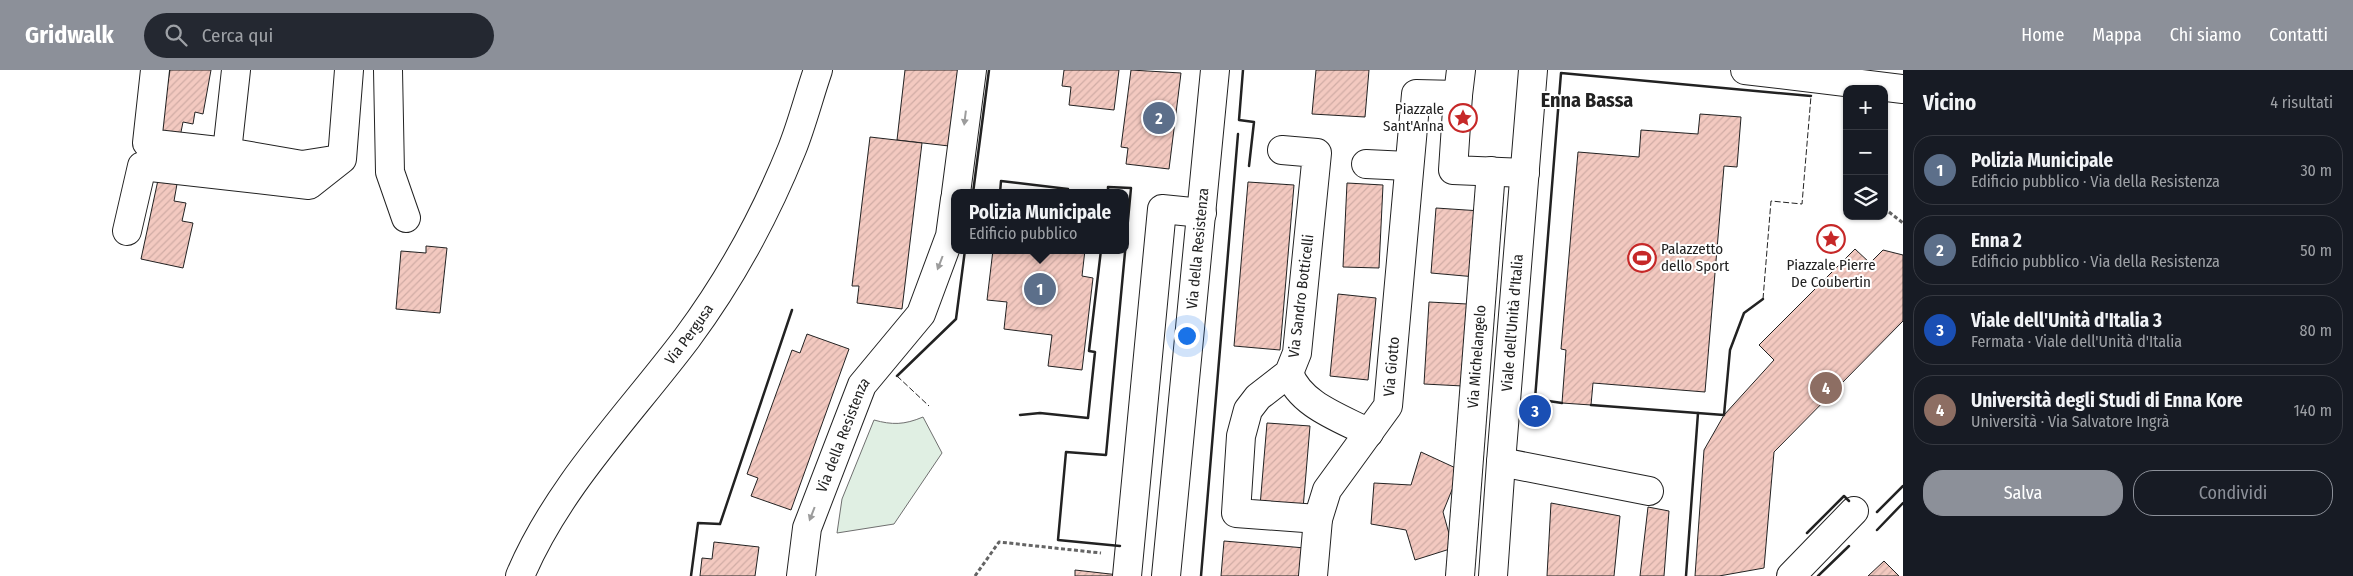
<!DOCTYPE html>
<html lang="it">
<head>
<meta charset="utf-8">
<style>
	:root { --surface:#171b24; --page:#242831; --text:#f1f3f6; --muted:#9ea1a6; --line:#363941; --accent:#8c9099 }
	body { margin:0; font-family:"Fira Sans Condensed",sans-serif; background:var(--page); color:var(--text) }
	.controls { position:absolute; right:15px; top:15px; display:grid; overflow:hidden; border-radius:10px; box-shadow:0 1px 4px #0004 }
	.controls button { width:45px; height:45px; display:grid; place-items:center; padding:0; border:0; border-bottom:1px solid var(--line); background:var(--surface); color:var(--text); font:25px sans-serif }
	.you { position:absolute; left:1186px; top:265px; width:18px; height:18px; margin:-12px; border:4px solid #fff; border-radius:50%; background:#1a73e8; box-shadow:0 0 0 8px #1a73e833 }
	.badge { display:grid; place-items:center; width:32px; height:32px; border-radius:50%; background:var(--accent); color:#fff; font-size:16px; font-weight:700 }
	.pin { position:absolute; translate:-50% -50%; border:2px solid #fff; box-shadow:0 1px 5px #0006 }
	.popup { position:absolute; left:951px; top:119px; width:178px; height:65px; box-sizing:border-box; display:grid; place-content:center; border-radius:10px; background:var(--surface); filter:drop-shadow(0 1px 4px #0005); font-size:16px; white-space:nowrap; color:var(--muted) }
	.popup b { font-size:19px; color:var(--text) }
	.popup::after { content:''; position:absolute; left:50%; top:100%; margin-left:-10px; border:10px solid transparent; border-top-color:var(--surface) }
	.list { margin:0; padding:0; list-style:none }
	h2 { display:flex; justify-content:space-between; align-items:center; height:65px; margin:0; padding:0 20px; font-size:21px }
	h2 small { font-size:16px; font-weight:400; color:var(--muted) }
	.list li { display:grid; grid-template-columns:32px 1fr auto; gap:15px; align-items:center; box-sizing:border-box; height:70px; margin:0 10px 10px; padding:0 10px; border:1px solid var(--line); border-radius:20px }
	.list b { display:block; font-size:19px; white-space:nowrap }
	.list p { margin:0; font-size:16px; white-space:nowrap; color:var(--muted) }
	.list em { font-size:16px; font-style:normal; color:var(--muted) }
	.actions { display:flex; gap:10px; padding:15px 20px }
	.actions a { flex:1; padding:11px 0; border:1px solid var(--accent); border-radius:20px; text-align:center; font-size:18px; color:var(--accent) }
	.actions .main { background:var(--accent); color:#fff }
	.icon { flex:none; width:28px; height:28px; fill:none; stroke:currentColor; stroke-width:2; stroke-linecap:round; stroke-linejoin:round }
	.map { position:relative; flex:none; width:1903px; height:506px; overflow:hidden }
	header { display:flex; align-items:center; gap:30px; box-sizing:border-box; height:70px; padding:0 25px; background:var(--accent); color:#fff }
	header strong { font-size:24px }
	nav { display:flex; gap:28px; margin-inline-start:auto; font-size:18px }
	.search { width:350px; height:45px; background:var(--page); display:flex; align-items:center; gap:12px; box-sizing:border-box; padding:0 18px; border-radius:28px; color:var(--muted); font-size:19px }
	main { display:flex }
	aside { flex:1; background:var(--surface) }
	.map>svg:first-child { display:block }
</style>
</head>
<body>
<header>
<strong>Gridwalk</strong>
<div class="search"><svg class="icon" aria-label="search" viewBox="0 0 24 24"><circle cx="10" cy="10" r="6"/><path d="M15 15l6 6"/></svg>Cerca qui</div>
<nav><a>Home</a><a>Mappa</a><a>Chi siamo</a><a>Contatti</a></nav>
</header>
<main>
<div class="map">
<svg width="1903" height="506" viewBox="0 0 1903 506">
	<defs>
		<pattern id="building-hatch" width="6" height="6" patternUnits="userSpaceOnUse" patternTransform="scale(1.25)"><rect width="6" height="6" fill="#f3c9c0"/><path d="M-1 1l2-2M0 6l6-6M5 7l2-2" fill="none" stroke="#d0aca5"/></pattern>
	</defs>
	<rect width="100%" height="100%" fill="#fff"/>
	<path fill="#e0efe3" stroke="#6f6f6f" d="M923,347l19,36 -48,71 -57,9 5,-34 32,-79c18,5 30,5 49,-3z"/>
	<g fill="url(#building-hatch)" stroke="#222">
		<polygon points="170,0 211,0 203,44 195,42 193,54 183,52 179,72 158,68"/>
		<polygon points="905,0 958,0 949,76 897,70"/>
		<polygon points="1064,0 1119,0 1114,40 1069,35 1071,17 1062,16"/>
		<polygon points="1131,0 1181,3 1169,99 1126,94 1128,78 1121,77"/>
		<polygon points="1316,0 1369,0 1365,47 1312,44"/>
		<polygon points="1700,44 1741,47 1737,97 1724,96 1705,322 1593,313 1591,335 1562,333 1566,280 1561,279 1578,82 1639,87 1641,60 1698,64"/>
		<polygon points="870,67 922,73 902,239 857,233 859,216 852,216"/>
		<polygon points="158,110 177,114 174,131 186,133 182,151 193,153 183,198 141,189"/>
		<polygon points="1248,112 1294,115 1280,280 1234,276"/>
		<polygon points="1347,113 1383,115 1379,198 1343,197"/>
		<polygon points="1436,138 1481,141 1476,207 1431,203"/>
		<polygon points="426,176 447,178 440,243 396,239 401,181 426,183"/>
		<polygon points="1855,179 1870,193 1883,180 1903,185 1903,251 1774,382 1764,498 1719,506 1695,506 1704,380 1724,345 1774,290 1759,275"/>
		<polygon points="993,180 1085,180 1082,206 1093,208 1082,300 1048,296 1052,265 1004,259 1007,232 987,230"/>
		<polygon points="1338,224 1376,228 1368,310 1330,306"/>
		<polygon points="1429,232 1467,234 1463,316 1424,314"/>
		<polygon points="807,264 849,279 791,440 751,426 758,408 747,404 792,280 800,283"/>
		<polygon points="1267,353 1310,356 1303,439 1260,436"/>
		<polygon points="1421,382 1460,400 1443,442 1453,478 1415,490 1406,460 1371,454 1374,413 1411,415"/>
		<polygon points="1551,433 1620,446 1614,506 1547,506"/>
		<polygon points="1648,437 1669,441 1664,506 1640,506"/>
		<polygon points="1224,471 1305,478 1302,506 1221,506"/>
		<polygon points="714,472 759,477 755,506 700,506 702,488 712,489"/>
		<polygon points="1884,491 1899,506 1868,506"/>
		<polygon points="1075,500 1119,505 1118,506 1075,506"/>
	</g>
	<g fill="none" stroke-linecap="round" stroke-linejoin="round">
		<defs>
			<g id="minor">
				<polyline points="155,0 147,73 227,82"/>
				<polyline points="236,0 227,82 302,95 340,89"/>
				<polyline points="388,0 390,102 406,148"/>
				<polyline points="1745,0 1903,19"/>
				<polyline points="1458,25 1461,0"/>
				<polyline points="1282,80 1317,83 1297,283 1289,303 1258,327 1248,340 1241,366 1236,443 1318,449"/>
				<polyline points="1366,94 1408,96"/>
				<polyline points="956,123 972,0"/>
				<polyline points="127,161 142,96 309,115 342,89 349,0"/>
				<path d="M1289,303c11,32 52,45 80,60"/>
				<polyline points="1501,392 1649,421"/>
				<path id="s1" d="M801,506l6,-48 55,-143 59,-71 29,-78 5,-37"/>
				<polyline points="1127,506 1162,139 1202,143"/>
				<path id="s2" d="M1166,506l49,-506"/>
				<path id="s3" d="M1313,506l5,-57 9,-29 61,-84 28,-312 42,1 -5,75 72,3"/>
				<path id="s4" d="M1460,506l31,-405"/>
				<polyline points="1791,506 1854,441"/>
			</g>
			<g id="major">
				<path id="s5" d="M520,506c38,-90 109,-161 167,-238 43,-58 78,-122 105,-189 10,-25 17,-53 26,-79"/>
				<path id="s6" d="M1493,506l8,-114 32,-392"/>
			</g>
		</defs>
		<use href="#minor" stroke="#222" stroke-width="30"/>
		<use href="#major" stroke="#222" stroke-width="30"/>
		<g stroke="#646464" stroke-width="3" stroke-dasharray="4 2.5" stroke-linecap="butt">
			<polyline points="1889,142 1903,153"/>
			<polyline points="975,506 999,472 1101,483"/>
		</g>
		<use href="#minor" stroke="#fff" stroke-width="28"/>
		<use href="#major" stroke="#fff" stroke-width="28"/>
		<g stroke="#222" stroke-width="1" stroke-dasharray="6 2.5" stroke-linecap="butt">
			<polyline points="1763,229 1771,131 1802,134 1811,26"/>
			<polyline points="897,306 929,336"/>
		</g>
		<g stroke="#222" stroke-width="2.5">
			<polyline points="1243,0 1239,50 1254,52 1249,96"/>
			<polyline points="973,123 989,0"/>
			<polyline points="1000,123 1001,111 1068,119"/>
			<polyline points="1108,123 1108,117 1131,118 1106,385 1066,382 1058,470 1120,476"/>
			<polyline points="897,306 956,249 965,180"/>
			<polyline points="1562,333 1535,329 1561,3 1811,26"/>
			<polyline points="1591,335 1724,345 1730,280 1744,243 1763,229"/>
			<polyline points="1020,345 1040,343 1088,348 1095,282 1089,281 1101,180"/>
			<polyline points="1877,442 1903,416"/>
			<polyline points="1877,460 1903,433"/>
			<polyline points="1807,463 1844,426 1849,431"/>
			<polyline points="691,506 698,453 720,454 792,240"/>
			<polyline points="1201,506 1238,64"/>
			<polyline points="1686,506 1698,343"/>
			<polyline points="1818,506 1849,476"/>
		</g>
	</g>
	<defs><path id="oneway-solid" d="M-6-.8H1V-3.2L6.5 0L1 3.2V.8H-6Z" transform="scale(1.25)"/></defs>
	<g fill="#9c9c9c">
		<use href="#oneway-solid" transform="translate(965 48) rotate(97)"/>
		<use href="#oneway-solid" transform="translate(940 193) rotate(111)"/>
		<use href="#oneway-solid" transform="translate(812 444) rotate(111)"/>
	</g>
	<defs>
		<symbol id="sight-ring" viewBox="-11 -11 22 22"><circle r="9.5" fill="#fff" stroke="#c62828" stroke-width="1.5"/><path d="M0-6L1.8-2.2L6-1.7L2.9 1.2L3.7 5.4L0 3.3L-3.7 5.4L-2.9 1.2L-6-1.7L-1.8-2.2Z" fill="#c62828"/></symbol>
		<symbol id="stadium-ring" viewBox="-11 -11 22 22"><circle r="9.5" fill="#fff" stroke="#c62828" stroke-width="1.5"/><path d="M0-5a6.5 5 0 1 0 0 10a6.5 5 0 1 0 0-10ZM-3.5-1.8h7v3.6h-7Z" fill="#c62828"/></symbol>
	</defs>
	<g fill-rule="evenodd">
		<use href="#sight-ring" x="1447" y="32" width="32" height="32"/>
		<use href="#sight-ring" x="1815" y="153" width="32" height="32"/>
		<use href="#stadium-ring" x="1626" y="172" width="32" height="32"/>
	</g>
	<g text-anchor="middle" stroke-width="4" stroke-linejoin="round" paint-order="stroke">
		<g font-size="15" fill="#222" stroke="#fff" text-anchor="end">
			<text x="1444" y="44">Piazzale<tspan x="1444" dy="17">Sant'Anna</tspan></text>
			<text x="1661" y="184" text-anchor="start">Palazzetto<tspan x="1661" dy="17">dello Sport</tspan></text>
			<text x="1831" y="200" text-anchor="middle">Piazzale Pierre<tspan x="1831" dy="17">De Coubertin</tspan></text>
		</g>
		<g font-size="15" fill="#222" stroke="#fff">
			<text dy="5" stroke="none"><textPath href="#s2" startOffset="329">Via della Resistenza</textPath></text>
			<text transform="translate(1301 226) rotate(-83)" y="5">Via Sandro Botticelli</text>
			<text dy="5" stroke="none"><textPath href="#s6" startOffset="254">Viale dell'Unità d'Italia</textPath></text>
			<text dy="5" stroke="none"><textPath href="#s5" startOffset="296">Via Pergusa</textPath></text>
			<text dy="5" stroke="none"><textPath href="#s4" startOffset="220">Via Michelangelo</textPath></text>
			<text dy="5" stroke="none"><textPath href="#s3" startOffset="231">Via Giotto</textPath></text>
			<text dy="5" stroke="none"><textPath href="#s1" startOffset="148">Via della Resistenza</textPath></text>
		</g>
		<g font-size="20" font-weight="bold" fill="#222" stroke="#fff">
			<text x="1587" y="37">Enna Bassa</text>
		</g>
	</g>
</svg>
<div class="controls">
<button>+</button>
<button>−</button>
<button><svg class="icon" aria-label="layers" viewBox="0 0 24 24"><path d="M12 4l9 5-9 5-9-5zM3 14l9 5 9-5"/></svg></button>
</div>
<div class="you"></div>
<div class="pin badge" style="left:1040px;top:219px;background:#5c6f8a">1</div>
<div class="popup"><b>Polizia Municipale</b>Edificio pubblico</div>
<div class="pin badge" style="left:1159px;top:48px;background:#5c6f8a">2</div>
<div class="pin badge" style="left:1535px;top:341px;background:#1a4fb4">3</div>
<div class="pin badge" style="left:1826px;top:318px;background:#8d6e63">4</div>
</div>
<aside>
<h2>Vicino<small>4 risultati</small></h2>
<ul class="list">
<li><span class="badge" style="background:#5c6f8a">1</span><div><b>Polizia Municipale</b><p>Edificio pubblico · Via della Resistenza</p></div><em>30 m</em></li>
<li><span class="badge" style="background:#5c6f8a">2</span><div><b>Enna 2</b><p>Edificio pubblico · Via della Resistenza</p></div><em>50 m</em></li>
<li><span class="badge" style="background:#1a4fb4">3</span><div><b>Viale dell'Unità d'Italia 3</b><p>Fermata · Viale dell'Unità d'Italia</p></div><em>80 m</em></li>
<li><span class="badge" style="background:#8d6e63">4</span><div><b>Università degli Studi di Enna Kore</b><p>Università · Via Salvatore Ingrà</p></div><em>140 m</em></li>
</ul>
<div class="actions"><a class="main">Salva</a><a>Condividi</a></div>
</aside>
</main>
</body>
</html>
